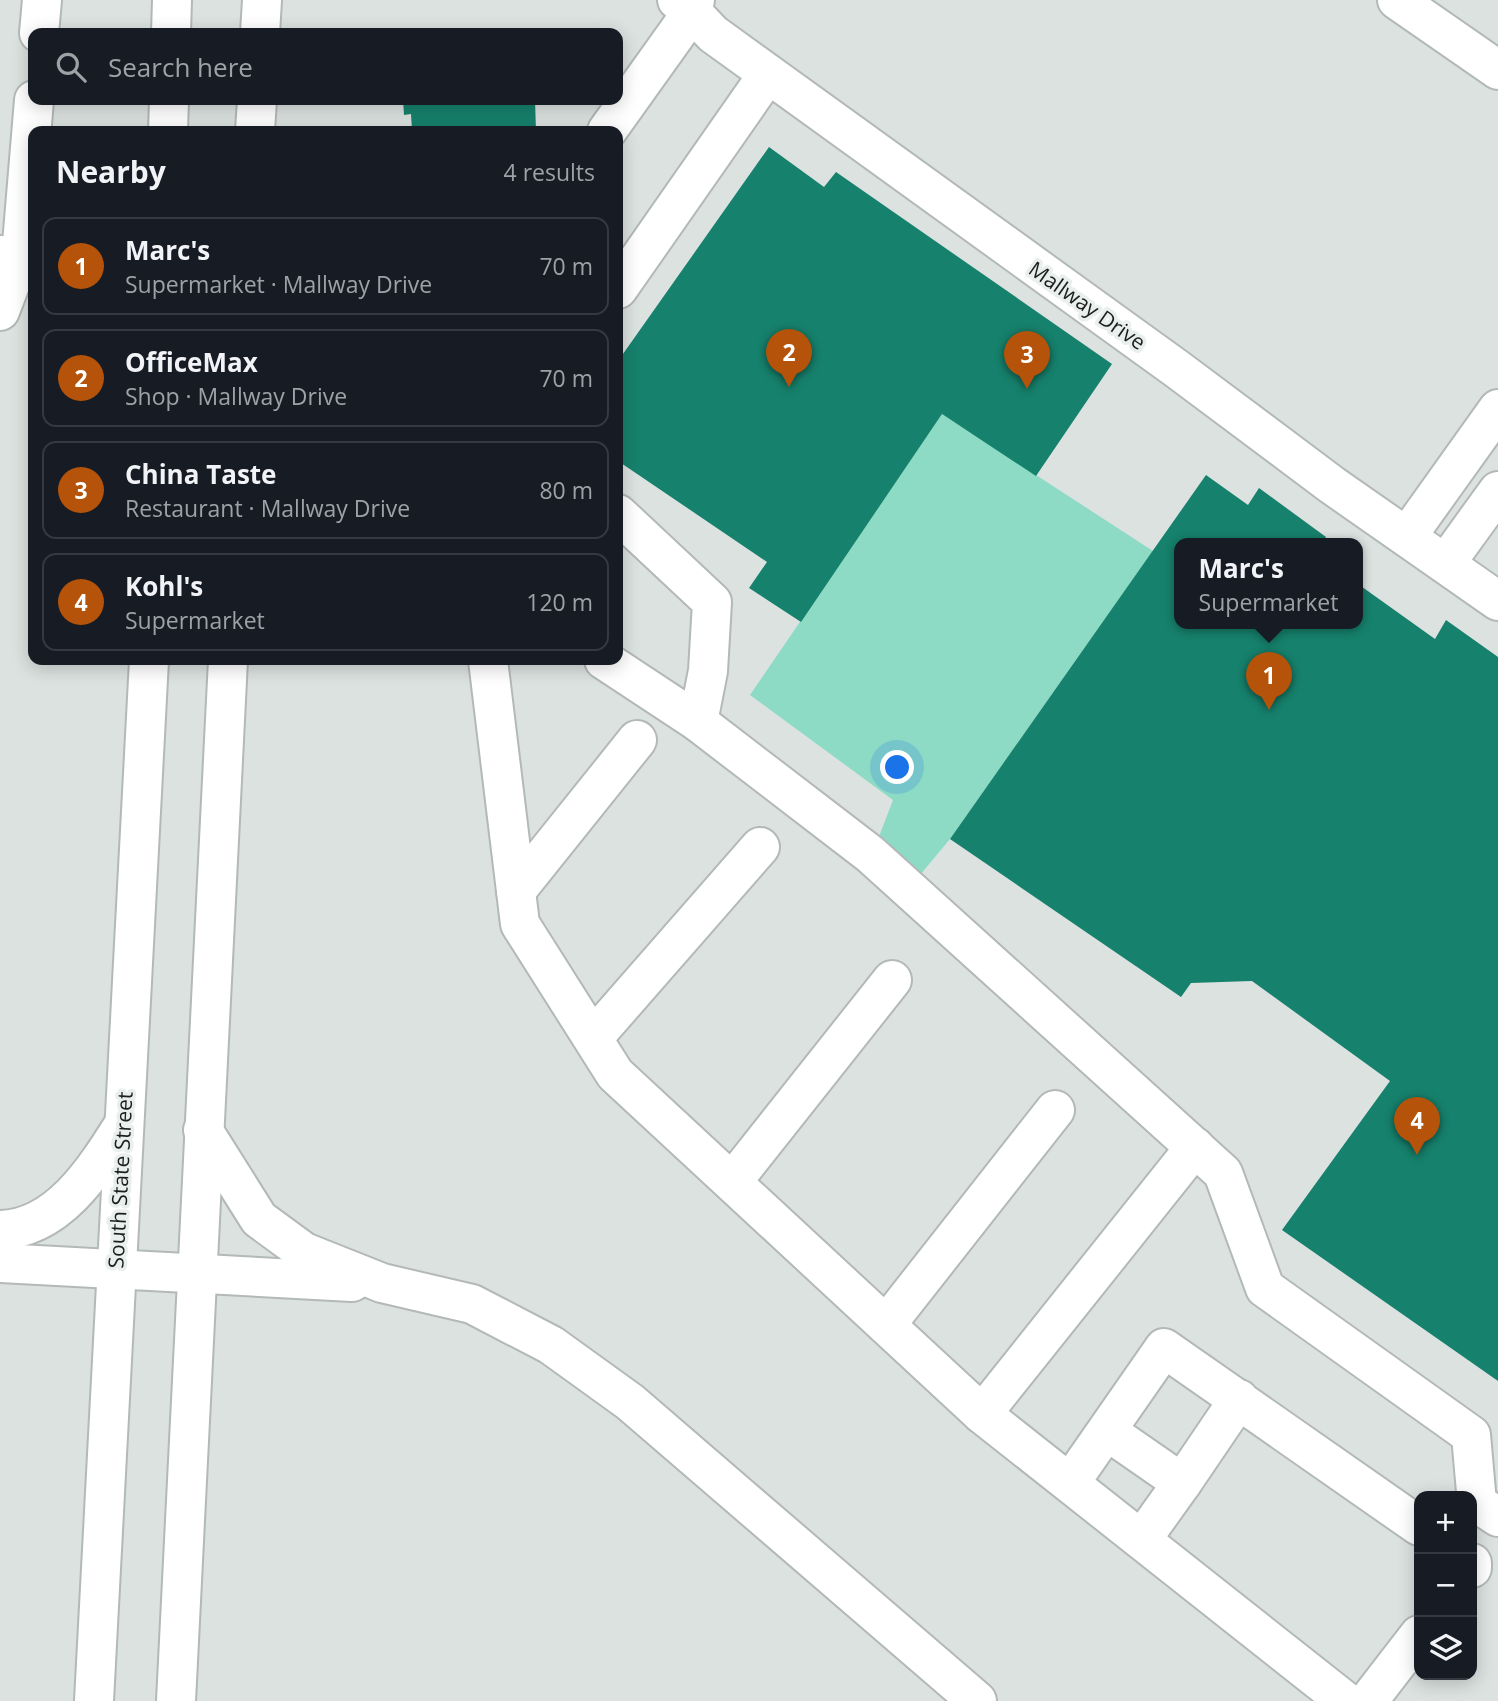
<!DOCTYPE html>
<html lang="en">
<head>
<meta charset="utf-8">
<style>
	:root { --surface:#171b24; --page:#242831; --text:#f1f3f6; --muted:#9ea1a6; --line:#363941; --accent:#b45309 }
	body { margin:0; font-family:"Open Sans",sans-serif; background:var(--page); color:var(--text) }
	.controls { position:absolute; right:21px; bottom:21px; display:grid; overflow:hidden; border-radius:14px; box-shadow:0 4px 18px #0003 }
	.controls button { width:63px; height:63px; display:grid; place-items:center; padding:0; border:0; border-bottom:2px solid var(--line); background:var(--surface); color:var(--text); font:35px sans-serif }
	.you { position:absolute; left:898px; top:768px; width:24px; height:24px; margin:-18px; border:5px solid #fff; border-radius:50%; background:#1a73e8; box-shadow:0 0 0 10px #1a73e833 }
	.badge { display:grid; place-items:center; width:46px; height:46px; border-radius:50%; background:var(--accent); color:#fff; font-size:23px; font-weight:700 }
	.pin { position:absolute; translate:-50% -58px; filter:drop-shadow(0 2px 4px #0008) }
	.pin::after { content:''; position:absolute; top:37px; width:24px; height:21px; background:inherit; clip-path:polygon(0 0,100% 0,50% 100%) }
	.popup { position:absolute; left:1174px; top:538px; width:189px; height:91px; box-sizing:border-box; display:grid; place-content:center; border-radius:14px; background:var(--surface); filter:drop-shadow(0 2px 5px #0005); font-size:23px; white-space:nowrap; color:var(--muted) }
	.popup b { font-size:26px; color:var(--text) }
	.popup::after { content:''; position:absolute; left:50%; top:100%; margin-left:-14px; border:14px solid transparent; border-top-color:var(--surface) }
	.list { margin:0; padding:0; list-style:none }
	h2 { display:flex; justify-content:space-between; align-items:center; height:91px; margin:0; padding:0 28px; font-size:30px }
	h2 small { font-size:23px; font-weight:400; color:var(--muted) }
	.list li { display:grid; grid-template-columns:46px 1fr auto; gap:21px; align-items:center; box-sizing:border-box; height:98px; margin:0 14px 14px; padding:0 14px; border:2px solid var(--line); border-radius:14px }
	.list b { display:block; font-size:26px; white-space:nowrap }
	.list p { margin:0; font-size:23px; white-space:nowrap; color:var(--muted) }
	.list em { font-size:23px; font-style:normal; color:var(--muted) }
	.icon { flex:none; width:38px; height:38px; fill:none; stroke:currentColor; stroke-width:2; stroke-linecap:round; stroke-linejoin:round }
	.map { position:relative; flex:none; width:1498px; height:1701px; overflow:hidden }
	.search { position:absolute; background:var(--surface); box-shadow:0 4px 18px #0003; left:28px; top:28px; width:595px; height:77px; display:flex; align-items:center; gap:18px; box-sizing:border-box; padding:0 24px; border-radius:14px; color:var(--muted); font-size:26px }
	.panel { position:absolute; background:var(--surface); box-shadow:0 4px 18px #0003; left:28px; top:126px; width:595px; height:539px; border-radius:14px }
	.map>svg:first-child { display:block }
</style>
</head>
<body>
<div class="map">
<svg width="1498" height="1701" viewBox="0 0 1498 1701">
	<rect width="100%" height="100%" fill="#dce2e0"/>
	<polygon fill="#8ddac5" points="942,414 1153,551 950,839 920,875 880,843 880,834 893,800 750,695"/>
	<g fill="#16816c">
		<polygon points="403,100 535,100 536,131 412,131 411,114 404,115"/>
		<polygon points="769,147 824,187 836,172 1112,364 1036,476 942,414 801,622 749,588 767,562 618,461 618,361"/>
		<polygon points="1206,475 1248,505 1259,488 1326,537 1322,544 1180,544 1180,624 1358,624 1358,584 1435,639 1446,620 1498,657 1498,1381 1282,1230 1390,1081 1252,981 1191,983 1181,997 950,839"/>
	</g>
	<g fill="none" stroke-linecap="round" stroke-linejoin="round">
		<defs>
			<g id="minor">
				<polyline points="695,0 692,12 713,34 1177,369 1332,485 1498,601"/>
				<polyline points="1397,0 1498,70"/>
				<polyline points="39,33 42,0"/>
				<polyline points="607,131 692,12 677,0"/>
				<polyline points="0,255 21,256 34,100"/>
				<polyline points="618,289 768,74"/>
				<polyline points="0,311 21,256"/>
				<polyline points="618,514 712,602 708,671 698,722 870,854 1223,1173 1265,1288 1471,1435 1477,1503 1498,1517"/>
				<polyline points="1408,535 1498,409"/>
				<polyline points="1446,563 1498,491"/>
				<polyline points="488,660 520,924 615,1074 982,1414 1345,1701"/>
				<polyline points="604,660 698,722"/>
				<polyline points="516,891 637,740"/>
				<polyline points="593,1038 760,847"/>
				<polyline points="732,1182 892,980"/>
				<polyline points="886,1325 1055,1110"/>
				<polyline points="982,1414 1195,1147"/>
				<polyline points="1107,1431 1182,1483 1142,1539"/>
				<polyline points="1070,1483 1164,1348 1419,1526"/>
				<polyline points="1182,1483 1239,1399"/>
				<polyline points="1472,1563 1472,1568"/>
				<polyline points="1368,1701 1419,1635"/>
			</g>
			<g id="major">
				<polyline points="171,33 172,0"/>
				<polyline points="260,33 262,0"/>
				<polyline points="168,131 169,100"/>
				<polyline points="255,131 257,100"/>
				<polyline points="94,1701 149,660"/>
				<polyline points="176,1701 228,660"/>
			</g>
			<g id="highway">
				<polyline points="203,1130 259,1219 304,1252 382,1283 472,1304 551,1345 630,1402 977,1701"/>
				<path d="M0,1230c59,-1 96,-62 124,-106"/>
				<polyline points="0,1263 352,1282"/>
			</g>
		</defs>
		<use href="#minor" stroke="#b3b9b7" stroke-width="42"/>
		<use href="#major" stroke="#b3b9b7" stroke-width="42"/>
		<use href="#highway" stroke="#b3b9b7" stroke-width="42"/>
		<use href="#minor" stroke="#fff" stroke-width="38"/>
		<use href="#major" stroke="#fff" stroke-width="38"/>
		<use href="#highway" stroke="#fff" stroke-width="38"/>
	</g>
	<g text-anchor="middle" stroke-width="7" stroke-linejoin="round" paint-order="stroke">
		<g font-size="21" fill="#1c1e1e" stroke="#e9efed">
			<text transform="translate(1087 306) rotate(35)" y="7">Mallway Drive</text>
			<text transform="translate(121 1180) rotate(-87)" y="7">South State Street</text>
		</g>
	</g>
</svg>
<div class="controls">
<button>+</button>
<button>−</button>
<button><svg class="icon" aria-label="layers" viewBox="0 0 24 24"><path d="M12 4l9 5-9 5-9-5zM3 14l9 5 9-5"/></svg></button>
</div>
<div class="you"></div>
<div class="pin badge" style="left:1269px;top:710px">1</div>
<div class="popup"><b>Marc's</b>Supermarket</div>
<div class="pin badge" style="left:789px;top:387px">2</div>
<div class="pin badge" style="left:1027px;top:389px">3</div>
<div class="pin badge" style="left:1417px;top:1155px">4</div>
<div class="search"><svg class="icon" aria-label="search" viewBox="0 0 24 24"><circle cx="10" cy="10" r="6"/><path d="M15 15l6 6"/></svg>Search here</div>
<section class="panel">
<h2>Nearby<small>4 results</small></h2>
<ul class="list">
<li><span class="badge">1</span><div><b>Marc's</b><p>Supermarket · Mallway Drive</p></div><em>70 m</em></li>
<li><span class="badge">2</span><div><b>OfficeMax</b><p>Shop · Mallway Drive</p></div><em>70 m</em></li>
<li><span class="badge">3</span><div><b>China Taste</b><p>Restaurant · Mallway Drive</p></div><em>80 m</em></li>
<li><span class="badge">4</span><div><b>Kohl's</b><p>Supermarket</p></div><em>120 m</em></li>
</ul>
</section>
</div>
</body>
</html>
